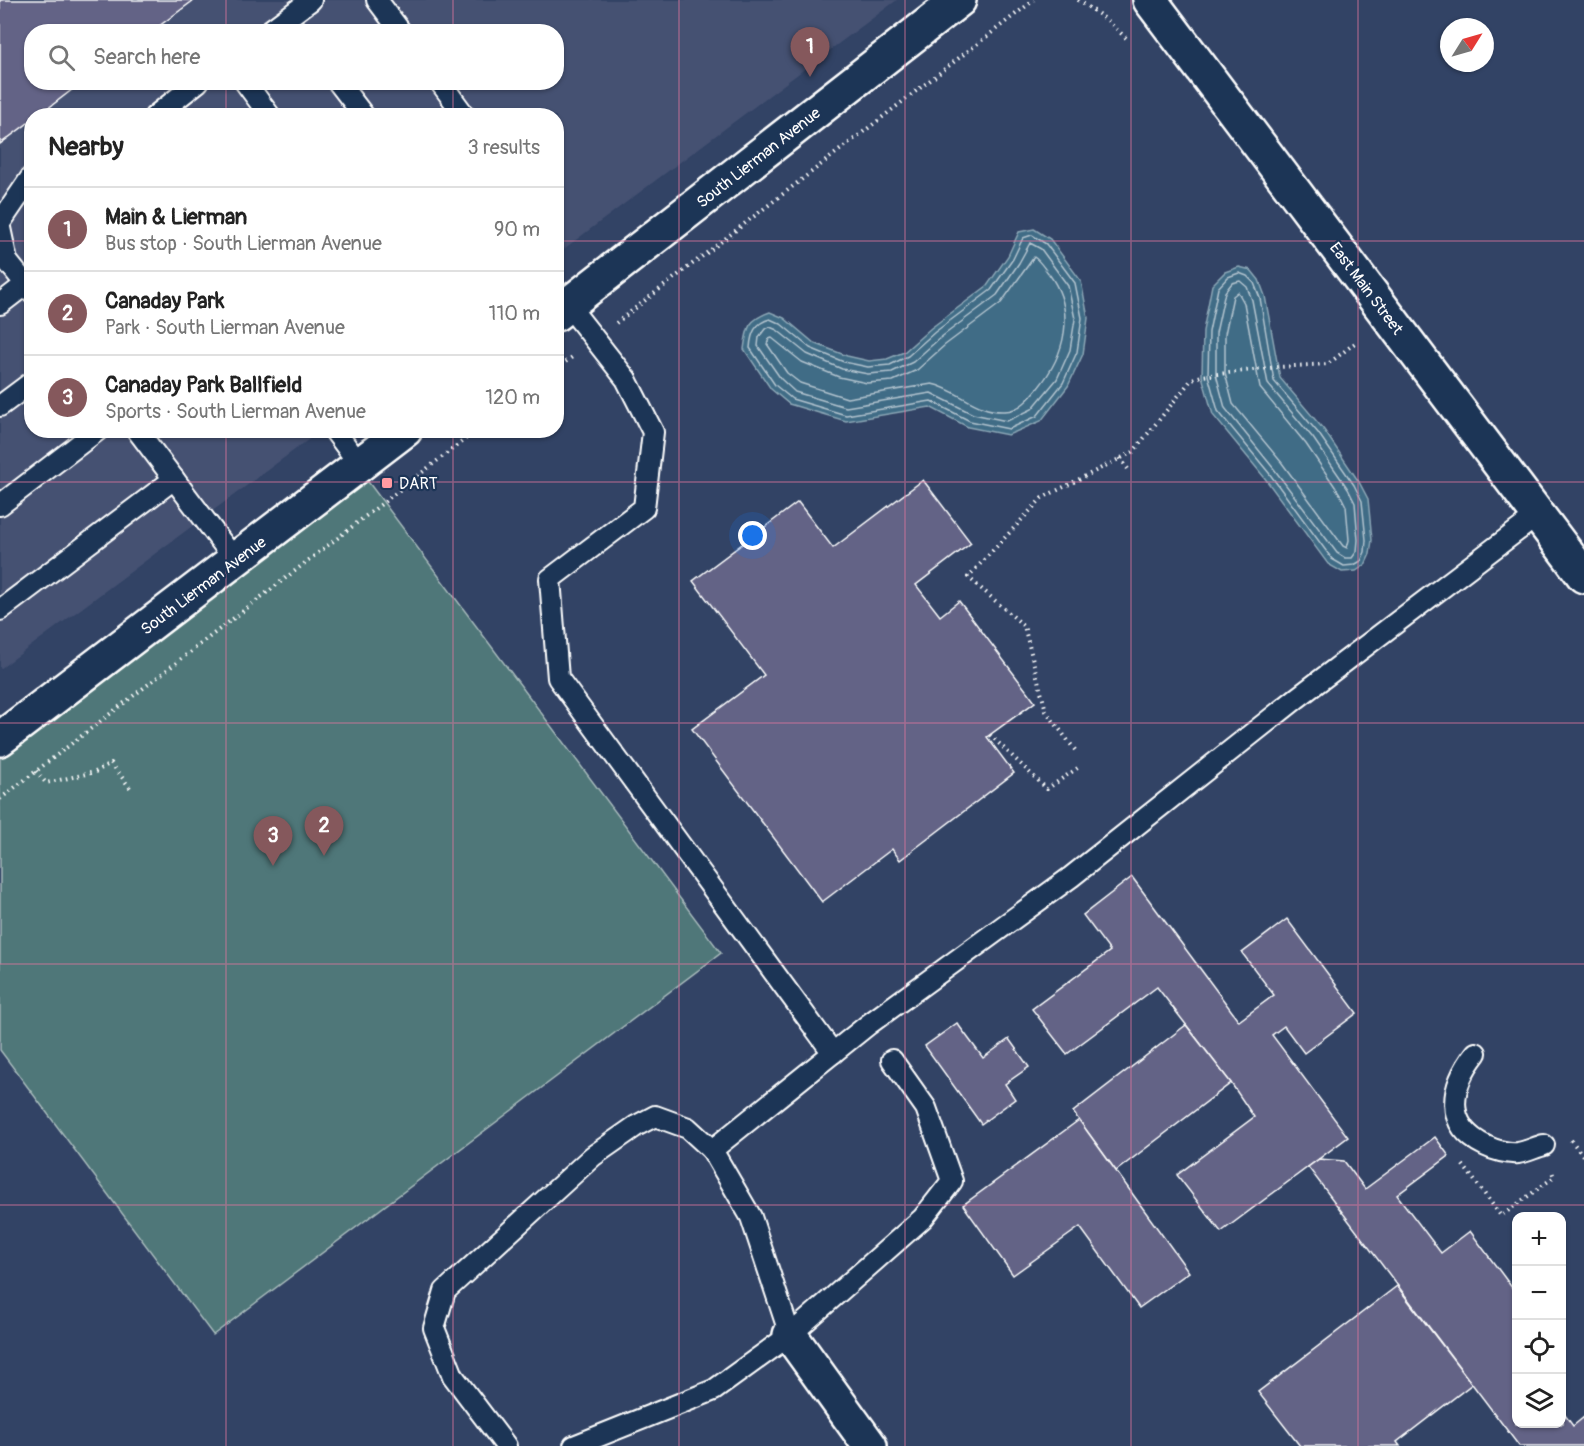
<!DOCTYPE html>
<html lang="en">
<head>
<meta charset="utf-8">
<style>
	:root { --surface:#fff; --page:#f6f6f6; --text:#222; --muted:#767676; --line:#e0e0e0; --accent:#85585c }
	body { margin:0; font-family:Pangolin,sans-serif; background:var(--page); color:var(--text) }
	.controls { position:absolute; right:18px; bottom:18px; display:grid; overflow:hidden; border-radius:12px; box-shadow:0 2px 4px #0004 }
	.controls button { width:54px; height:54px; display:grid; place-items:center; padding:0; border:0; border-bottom:2px solid var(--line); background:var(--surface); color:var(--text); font:30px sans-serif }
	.compass { position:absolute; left:1440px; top:18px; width:54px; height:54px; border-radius:50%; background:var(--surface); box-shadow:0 2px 4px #0004; rotate:53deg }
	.you { position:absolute; left:753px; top:536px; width:21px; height:21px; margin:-15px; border:4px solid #fff; border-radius:50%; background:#1a73e8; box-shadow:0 0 0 9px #1a73e833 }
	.badge { display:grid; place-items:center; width:39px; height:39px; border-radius:50%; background:var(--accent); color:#fff; font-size:20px; font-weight:700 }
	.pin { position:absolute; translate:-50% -50px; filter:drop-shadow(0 2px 3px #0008) }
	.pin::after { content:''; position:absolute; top:32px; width:21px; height:18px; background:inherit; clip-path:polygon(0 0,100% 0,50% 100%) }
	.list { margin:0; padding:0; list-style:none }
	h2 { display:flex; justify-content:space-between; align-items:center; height:78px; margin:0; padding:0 24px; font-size:26px }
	h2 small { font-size:20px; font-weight:400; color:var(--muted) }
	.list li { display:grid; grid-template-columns:39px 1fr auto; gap:18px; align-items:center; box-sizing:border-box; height:84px; padding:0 24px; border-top:2px solid var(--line) }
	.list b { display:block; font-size:22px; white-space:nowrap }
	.list p { margin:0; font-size:20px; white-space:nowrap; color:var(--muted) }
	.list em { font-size:20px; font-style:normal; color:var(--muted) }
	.icon { flex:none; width:33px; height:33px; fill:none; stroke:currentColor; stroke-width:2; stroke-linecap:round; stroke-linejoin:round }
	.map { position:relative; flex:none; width:1584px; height:1446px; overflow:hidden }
	.search { position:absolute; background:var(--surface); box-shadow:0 2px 4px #0004; left:24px; top:24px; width:540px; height:66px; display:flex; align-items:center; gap:15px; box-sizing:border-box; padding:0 21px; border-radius:24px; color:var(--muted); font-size:22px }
	.panel { position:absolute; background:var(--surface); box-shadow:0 2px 4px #0004; left:24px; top:108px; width:540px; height:330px; border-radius:24px }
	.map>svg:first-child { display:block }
</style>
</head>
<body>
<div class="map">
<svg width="1584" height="1446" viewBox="0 0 1584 1446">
	<rect width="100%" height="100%" fill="#324365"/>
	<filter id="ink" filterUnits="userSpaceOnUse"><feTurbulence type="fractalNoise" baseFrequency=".0167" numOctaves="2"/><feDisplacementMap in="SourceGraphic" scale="12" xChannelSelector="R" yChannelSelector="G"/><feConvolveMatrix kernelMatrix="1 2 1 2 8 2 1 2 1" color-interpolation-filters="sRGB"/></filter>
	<g filter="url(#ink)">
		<path fill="#455172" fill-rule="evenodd" d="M0,0h897l-340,254 -1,-138h-524v314l288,1 -320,238zM32,32h524v50h-524z"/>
		<polygon fill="#507779" stroke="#a8bbbc" stroke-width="1.5" points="366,479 721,953 213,1335 0,1050 0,759"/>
		<g fill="#406c86" stroke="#8ca7b6" stroke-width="1.5">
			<path d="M1034,229l16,10 31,42 7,37 -5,36 -15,32 -27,35 -33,14 -40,-8 -38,-20 -84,14 -57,-17 -18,-15 -27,-40c3,-22 4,-29 26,-37l14,6 30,25 33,13 22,5 18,-2 17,-7 27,-24 56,-42 21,-30 11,-24z"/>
			<polygon points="1239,267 1251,270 1259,280 1265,296 1280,378 1324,430 1359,482 1368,499 1372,540 1370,554 1365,565 1356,571 1342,572 1328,564 1264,477 1213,415 1202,376 1203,331 1212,285 1225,272"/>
		</g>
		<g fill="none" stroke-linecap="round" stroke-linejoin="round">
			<g stroke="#b3c4cf" stroke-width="1.5">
				<path d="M1032,235l14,9 29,39 7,35 -5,34 -14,31 -26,33 -28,13 -39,-8 -39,-20 -85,14 -54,-16 -17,-14 -25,-37c1,-15 5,-25 20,-29l11,5 29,24 34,14 24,5 22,-2 18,-9 27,-24 56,-42 22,-31 10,-21z"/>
				<polygon points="1030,243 1041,249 1068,286 1075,319 1070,350 1057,379 1032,409 1007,421 973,414 931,393 846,407 795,392 781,379 758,346 759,337 765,329 770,327 777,330 807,354 842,369 868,374 892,372 913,362 940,338 997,295 1019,263"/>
				<path d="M1034,257c6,4 10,11 15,17 28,37 16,81 -11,114 -8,10 -19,23 -33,23 -28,2 -48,-22 -73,-27l-85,14 -47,-15 -13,-10 -20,-29 2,-5 3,-1 30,24 37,15 28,6 26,-2 24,-11 28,-25 56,-42z"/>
				<polygon points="1239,273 1247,276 1254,283 1260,298 1274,381 1319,434 1354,485 1362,501 1366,540 1365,552 1361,561 1354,565 1344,566 1332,559 1269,473 1218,411 1208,375 1209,332 1218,288 1228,277"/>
				<polygon points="1240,281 1247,287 1252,300 1268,384 1313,438 1348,489 1355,503 1358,540 1357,551 1352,558 1345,558 1337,553 1274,469 1225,408 1216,374 1216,333 1225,292 1232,283"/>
				<polygon points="1238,292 1244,303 1260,388 1306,444 1340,494 1346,506 1349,540 1347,548 1343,546 1282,463 1233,404 1225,373 1225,334 1233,296"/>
			</g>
		</g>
		<g fill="#646486" stroke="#fff" stroke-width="1.5">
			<polygon points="0,0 194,0 151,32 32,32 32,82 82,82 38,116 32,116 32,120 0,144"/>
			<polygon points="923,480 971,543 916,585 940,616 959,601 1035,702 987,737 1014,773 900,860 892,849 822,902 692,729 764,675 693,581 798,502 833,548"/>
			<polygon points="1132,877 1239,1021 1274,995 1242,953 1287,919 1357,1013 1304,1053 1284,1026 1272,1035 1348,1137 1221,1232 1177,1175 1254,1117 1231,1083 1157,987 1067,1054 1032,1009 1110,951 1083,915"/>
			<polygon points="957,1023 983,1058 1009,1039 1029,1067 1005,1084 1015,1099 981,1124 925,1046"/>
			<polygon points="1186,1025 1231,1083 1116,1171 1073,1112"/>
			<polygon points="1079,1120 1189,1272 1139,1308 1080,1227 1013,1275 963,1205"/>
			<polygon points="1435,1137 1449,1156 1397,1195 1441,1253 1470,1231 1516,1293 1516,1424 1562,1424 1562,1411 1573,1426 1584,1417 1584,1446 1519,1446 1308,1167 1319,1159 1344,1161 1365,1189"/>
			<polygon points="1397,1286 1472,1384 1397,1442 1400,1446 1300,1446 1258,1392"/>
		</g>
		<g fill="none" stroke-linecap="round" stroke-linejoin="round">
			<defs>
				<g id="lane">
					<polyline points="377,0 401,32"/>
					<polyline points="268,32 311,0"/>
					<polyline points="245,82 270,116"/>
					<polyline points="338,82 364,116"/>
					<polyline points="440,82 465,116"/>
					<polyline points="155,116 198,82"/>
					<polyline points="0,223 32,176"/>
					<polyline points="0,228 7,261 32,292"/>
					<polyline points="0,304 26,284"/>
					<polyline points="568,305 626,379 653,432 644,508 550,579 558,678 833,1053"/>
					<polyline points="0,406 32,382"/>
					<polyline points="137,430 235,560"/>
					<polyline points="334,430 360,465"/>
					<polyline points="0,505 98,430"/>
					<polyline points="0,610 174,479"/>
					<path d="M1476,1053c-25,32 -34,72 10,93 8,4 22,8 32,7 8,-1 18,-6 26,-8"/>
					<polyline points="790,1335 751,1217 712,1150 869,1024 1071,877 1297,698 1538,515"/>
					<polyline points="506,1446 453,1376 434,1328 445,1291 593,1156 636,1126 655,1116 688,1128 712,1150"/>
					<polyline points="574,1446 714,1390 790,1335 847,1285 923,1218 952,1181 926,1108 892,1060"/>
				</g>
				<polyline id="street" points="790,1335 870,1446"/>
				<g id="secondary">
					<polyline points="1150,0 1584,576"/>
					<polyline points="556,314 959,0"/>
					<polyline points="0,739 405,430"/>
				</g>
			</defs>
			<use href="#lane" stroke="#fff" stroke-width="24"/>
			<use href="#street" stroke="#fff" stroke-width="38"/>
			<use href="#secondary" stroke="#fff" stroke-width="38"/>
			<g stroke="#fff" stroke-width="4" stroke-dasharray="1.5 4.5" stroke-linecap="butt">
				<polyline points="1078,0 1107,20 1126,38"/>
				<polyline points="616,323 1034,0"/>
				<polyline points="556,369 575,355"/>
				<polyline points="1120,458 1128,469"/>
				<polyline points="990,735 1047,789 1079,767"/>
				<polyline points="1075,750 1046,711 1024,626 968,577 1042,498 1133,452 1192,379 1202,376 1278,367 1328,364 1355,343"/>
				<polyline points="36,771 46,783 95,772 111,763 131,789"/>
				<polyline points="0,799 477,430"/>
				<polyline points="1571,1140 1584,1157"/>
				<polyline points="1463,1165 1501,1216 1554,1177 1551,1169"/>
			</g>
			<use href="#lane" stroke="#1d3557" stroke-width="20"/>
			<use href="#street" stroke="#1d3557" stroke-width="33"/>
			<use href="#secondary" stroke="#1d3557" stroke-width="33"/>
		</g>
	</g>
	<path fill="none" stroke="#da749d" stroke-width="1.5" stroke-opacity="0.55" d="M226,0v32M453,0v32M679,0v1446M905,0v1446M1131,0v1446M1358,0v1446M226,82v34M453,82v34M0,241h32M556,241h1028M226,430v1016M453,430v1016M0,482h1584M0,723h1584M0,964h1584M0,1205h1584"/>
	<rect fill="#ff9aa2" stroke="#1d3557" stroke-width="2" x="381" y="477" width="12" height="12" rx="3"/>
	<g text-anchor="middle" stroke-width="4.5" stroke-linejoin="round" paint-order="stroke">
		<g font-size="16" fill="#fff" stroke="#1d3557">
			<text transform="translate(758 157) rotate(-38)" y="6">South Lierman Avenue</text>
			<text transform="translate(1367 288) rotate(53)" y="6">East Main Street</text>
			<text transform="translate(203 585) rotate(-37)" y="6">South Lierman Avenue</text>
		</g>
		<g font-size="16" fill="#fff" stroke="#1d3557" text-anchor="start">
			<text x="399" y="489">DART</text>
		</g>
	</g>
</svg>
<div class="controls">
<button>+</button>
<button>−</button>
<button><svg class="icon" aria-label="locate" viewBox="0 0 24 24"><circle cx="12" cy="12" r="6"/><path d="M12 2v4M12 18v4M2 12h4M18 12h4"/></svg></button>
<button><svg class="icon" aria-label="layers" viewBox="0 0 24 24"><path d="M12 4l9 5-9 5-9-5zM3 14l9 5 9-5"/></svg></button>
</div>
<svg class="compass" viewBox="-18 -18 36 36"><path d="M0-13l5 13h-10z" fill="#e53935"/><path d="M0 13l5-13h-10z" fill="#767676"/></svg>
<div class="you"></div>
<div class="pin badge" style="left:810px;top:77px">1</div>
<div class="pin badge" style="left:324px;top:856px">2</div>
<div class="pin badge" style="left:273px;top:866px">3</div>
<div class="search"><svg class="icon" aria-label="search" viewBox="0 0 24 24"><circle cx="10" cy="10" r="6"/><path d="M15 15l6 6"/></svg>Search here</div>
<section class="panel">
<h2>Nearby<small>3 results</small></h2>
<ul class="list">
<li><span class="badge">1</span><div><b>Main &amp; Lierman</b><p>Bus stop · South Lierman Avenue</p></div><em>90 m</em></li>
<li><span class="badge">2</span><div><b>Canaday Park</b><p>Park · South Lierman Avenue</p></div><em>110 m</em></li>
<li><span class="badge">3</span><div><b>Canaday Park Ballfield</b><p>Sports · South Lierman Avenue</p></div><em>120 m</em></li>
</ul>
</section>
</div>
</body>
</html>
